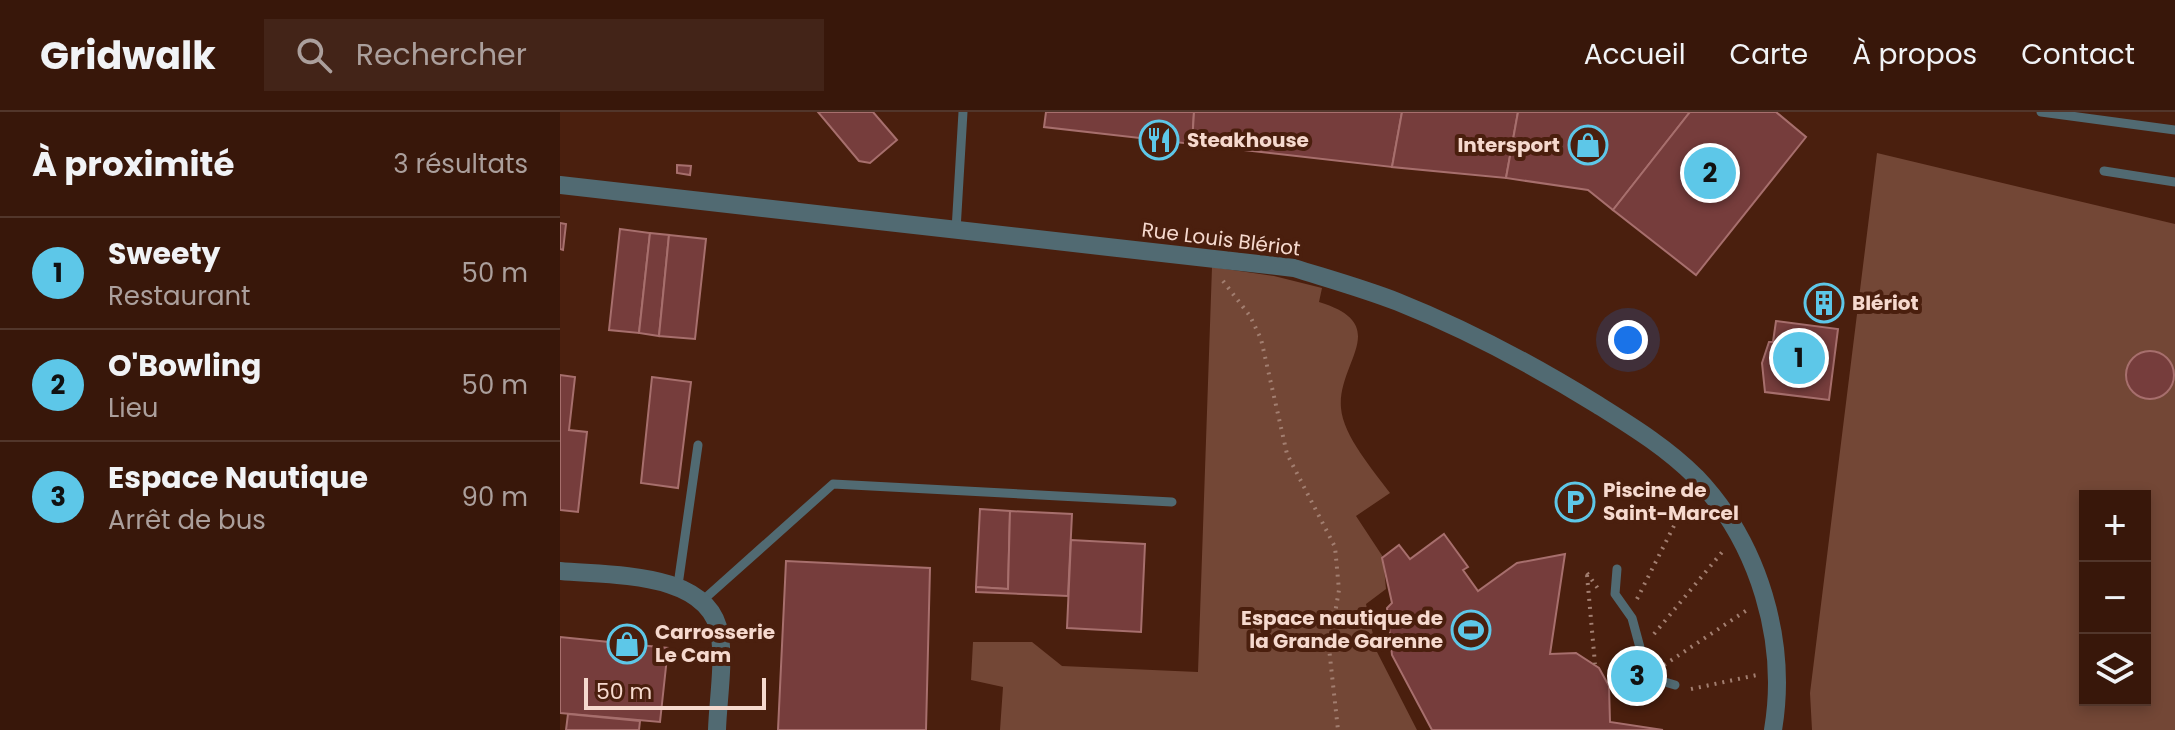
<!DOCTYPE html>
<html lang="fr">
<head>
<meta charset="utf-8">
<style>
	:root { --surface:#38170a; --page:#432418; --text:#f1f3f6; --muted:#ab9f9c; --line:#52362b; --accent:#5dc7e8 }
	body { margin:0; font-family:Poppins,sans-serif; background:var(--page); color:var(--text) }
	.controls { position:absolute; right:24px; bottom:24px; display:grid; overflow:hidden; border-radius:0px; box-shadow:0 4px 12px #0003 }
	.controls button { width:72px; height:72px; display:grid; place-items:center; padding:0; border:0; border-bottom:2px solid var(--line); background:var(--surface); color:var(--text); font:40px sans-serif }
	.scale { position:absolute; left:24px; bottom:20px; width:182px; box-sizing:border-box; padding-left:8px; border:4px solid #f6d9ce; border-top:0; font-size:22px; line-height:28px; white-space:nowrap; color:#f6d9ce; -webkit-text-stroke:6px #4a1f0e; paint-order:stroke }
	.you { position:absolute; left:1068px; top:228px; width:28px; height:28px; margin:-20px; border:6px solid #fff; border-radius:50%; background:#1a73e8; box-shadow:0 0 0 12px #1a73e833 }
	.badge { display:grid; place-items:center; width:52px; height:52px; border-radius:50%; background:var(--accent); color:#111; font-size:26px; font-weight:700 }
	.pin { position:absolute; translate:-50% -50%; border:4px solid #fff; box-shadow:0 2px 8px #0006 }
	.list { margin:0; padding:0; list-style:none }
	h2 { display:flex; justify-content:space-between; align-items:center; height:104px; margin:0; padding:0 32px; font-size:34px }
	h2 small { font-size:26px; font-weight:400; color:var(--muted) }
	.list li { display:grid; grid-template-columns:52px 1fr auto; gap:24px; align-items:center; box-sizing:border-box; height:112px; padding:0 32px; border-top:2px solid var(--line) }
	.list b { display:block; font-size:30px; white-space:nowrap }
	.list p { margin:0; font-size:26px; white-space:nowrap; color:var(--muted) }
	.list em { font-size:26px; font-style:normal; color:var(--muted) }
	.icon { flex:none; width:44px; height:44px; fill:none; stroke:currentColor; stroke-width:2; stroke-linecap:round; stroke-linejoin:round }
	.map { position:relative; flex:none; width:1615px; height:618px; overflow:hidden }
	header { display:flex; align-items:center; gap:48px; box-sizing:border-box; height:112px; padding:0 40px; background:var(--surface); border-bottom:2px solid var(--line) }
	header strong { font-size:38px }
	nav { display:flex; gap:44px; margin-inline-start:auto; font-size:28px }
	.search { width:560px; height:72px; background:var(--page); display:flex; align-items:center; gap:20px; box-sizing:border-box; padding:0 28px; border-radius:0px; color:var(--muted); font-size:30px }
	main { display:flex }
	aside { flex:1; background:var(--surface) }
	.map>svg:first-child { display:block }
</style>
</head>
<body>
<header>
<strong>Gridwalk</strong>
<div class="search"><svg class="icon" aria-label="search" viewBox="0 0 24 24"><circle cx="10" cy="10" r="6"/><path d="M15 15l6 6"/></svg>Rechercher</div>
<nav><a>Accueil</a><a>Carte</a><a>À propos</a><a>Contact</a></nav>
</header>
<main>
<aside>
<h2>À proximité<small>3 résultats</small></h2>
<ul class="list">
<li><span class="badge">1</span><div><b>Sweety</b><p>Restaurant</p></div><em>50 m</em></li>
<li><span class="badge">2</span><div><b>O'Bowling</b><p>Lieu</p></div><em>50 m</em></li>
<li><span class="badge">3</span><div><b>Espace Nautique</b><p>Arrêt de bus</p></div><em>90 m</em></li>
</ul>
</aside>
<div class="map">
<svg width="1615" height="618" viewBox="0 0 1615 618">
	<rect width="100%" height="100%" fill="#4a1f0e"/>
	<g fill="#734736" fill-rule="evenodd">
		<path d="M1317,41l298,71v506h-363l-2,-37zM1525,384h60v204h-60z"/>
		<path d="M652,155l62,9 48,12 -3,14c75,23 18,60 22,106 2,28 33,63 49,85l-34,23 27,41 3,32 -20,15 11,48 40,78h-417l3,-43 -32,-7 2,-38h59l30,24 136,6z"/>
	</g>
	<g fill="#763d3c" stroke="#a76f6d" stroke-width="2">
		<polygon points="258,0 313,0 337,28 310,51 299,49"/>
		<polygon points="486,0 634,0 632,32 484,15"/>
		<polygon points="634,0 842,0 832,55 632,32"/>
		<polygon points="842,0 958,0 946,66 832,55"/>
		<polygon points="958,0 1130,0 1053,98 1028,78 946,66"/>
		<polygon points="1130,0 1216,0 1246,25 1136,163 1053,98"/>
		<polygon points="117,53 131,54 130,63 117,61"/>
		<polygon points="0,111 6,112 3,138 0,137"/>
		<polygon points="60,117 90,121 79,221 49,218"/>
		<polygon points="90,121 109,123 99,224 79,221"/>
		<polygon points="109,123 146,127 135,227 99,224"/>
		<polygon points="1216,209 1278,217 1269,288 1205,280 1202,251 1209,230 1213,230"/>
		<circle cx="1590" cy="263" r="24"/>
		<polygon points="0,263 15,265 9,318 27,320 18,400 0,398"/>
		<polygon points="92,265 131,270 118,376 81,371"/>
		<polygon points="420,397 450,399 448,477 416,475"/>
		<polygon points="450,399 512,402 508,484 416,480 416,475 448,477"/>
		<polygon points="884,422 908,455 903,458 918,479 957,451 1005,442 990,542 1016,541 1039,556 1049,574 1050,610 1103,618 872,618 832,543 827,496 832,491 822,446 839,433 850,447"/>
		<polygon points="511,428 585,432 581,520 507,516"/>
		<polygon points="226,449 370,456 366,618 218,618"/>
		<polygon points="0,525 108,536 100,610 0,601"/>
		<polygon points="8,602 80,609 79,618 6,618"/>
	</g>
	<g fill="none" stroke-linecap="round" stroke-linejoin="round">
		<g stroke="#a27e70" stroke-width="4" stroke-dasharray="2 6" stroke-linecap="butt">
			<polyline points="663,169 690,204 701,227 727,342 775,435 779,478 769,536 778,618"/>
			<polyline points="1027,461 1039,478"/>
			<polyline points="1027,463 1035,552"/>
			<polyline points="1077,487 1127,388"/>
			<polyline points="1094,522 1163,439"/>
			<polyline points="1104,553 1187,498"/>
			<polyline points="1131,577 1197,563"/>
		</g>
		<g stroke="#516a72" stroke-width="9">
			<polyline points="1481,0 1615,18"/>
			<polyline points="1544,59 1615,70"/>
			<polyline points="396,118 403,0"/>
			<polyline points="1057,457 1055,482 1072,506 1088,565 1115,573"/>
			<polyline points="118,473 138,333"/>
			<polyline points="142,489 273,372 612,390"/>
		</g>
		<g stroke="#516a72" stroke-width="18">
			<path d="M0,73l734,83c35,11 71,21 104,34 70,28 137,64 200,103 35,22 69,43 98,72 63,66 92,164 77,253"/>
			<path d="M0,459c50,5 151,-1 160,65 4,30 -2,64 -3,94"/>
		</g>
	</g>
	<defs>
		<symbol id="restaurant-ring" viewBox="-11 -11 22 22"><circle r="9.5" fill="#4a1f0e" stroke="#5dc7e8" stroke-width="1.5"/><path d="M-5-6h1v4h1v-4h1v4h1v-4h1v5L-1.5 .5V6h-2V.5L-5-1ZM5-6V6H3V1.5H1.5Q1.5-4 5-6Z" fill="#5dc7e8"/></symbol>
		<symbol id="shop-ring" viewBox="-11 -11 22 22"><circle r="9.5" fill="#4a1f0e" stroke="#5dc7e8" stroke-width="1.5"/><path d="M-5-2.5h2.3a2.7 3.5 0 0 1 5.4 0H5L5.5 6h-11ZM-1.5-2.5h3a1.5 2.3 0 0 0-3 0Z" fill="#5dc7e8"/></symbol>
		<symbol id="building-ring" viewBox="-11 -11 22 22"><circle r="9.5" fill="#4a1f0e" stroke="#5dc7e8" stroke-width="1.5"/><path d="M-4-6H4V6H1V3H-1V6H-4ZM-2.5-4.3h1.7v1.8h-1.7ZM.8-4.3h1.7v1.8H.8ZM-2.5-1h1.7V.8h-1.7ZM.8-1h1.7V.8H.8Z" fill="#5dc7e8"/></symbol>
		<symbol id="parking-ring" viewBox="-11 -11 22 22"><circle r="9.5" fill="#4a1f0e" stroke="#5dc7e8" stroke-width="1.5"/><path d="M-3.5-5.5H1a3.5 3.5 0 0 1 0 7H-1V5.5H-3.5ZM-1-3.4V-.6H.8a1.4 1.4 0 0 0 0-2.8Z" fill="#5dc7e8"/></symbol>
		<symbol id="stadium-ring" viewBox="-11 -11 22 22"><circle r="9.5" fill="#4a1f0e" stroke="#5dc7e8" stroke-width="1.5"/><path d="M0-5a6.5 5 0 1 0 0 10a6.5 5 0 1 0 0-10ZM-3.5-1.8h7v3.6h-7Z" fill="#5dc7e8"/></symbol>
	</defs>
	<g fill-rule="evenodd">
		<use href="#restaurant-ring" x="577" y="6" width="44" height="44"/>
		<use href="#shop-ring" x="1006" y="11" width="44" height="44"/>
		<use href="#building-ring" x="1242" y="169" width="44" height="44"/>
		<use href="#parking-ring" x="993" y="368" width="44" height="44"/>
		<use href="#stadium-ring" x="889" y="496" width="44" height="44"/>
		<use href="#shop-ring" x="45" y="510" width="44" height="44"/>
	</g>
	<g text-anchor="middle" stroke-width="8" stroke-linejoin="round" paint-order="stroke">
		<g font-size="20" font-weight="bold" fill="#f6d9ce" stroke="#4a1f0e" text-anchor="start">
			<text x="627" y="35">Steakhouse</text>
			<text x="1000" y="40" text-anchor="end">Intersport</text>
			<text x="1292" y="198">Blériot</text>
			<text x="1043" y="385">Piscine de<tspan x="1043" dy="23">Saint-Marcel</tspan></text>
			<text x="883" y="513" text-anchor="end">Espace nautique de<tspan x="883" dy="23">la Grande Garenne</tspan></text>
			<text x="95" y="527">Carrosserie<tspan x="95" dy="23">Le Cam</tspan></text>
		</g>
		<g font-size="20" fill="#f6d9ce" stroke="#4a1f0e">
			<text transform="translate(661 127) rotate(7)" y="7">Rue Louis Blériot</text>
		</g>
	</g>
</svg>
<div class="controls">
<button>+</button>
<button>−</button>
<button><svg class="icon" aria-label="layers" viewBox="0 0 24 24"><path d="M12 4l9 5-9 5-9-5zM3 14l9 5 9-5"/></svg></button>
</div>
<div class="scale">50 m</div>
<div class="you"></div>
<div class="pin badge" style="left:1239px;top:246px">1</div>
<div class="pin badge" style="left:1150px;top:61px">2</div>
<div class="pin badge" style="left:1077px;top:564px">3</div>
</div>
</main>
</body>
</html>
